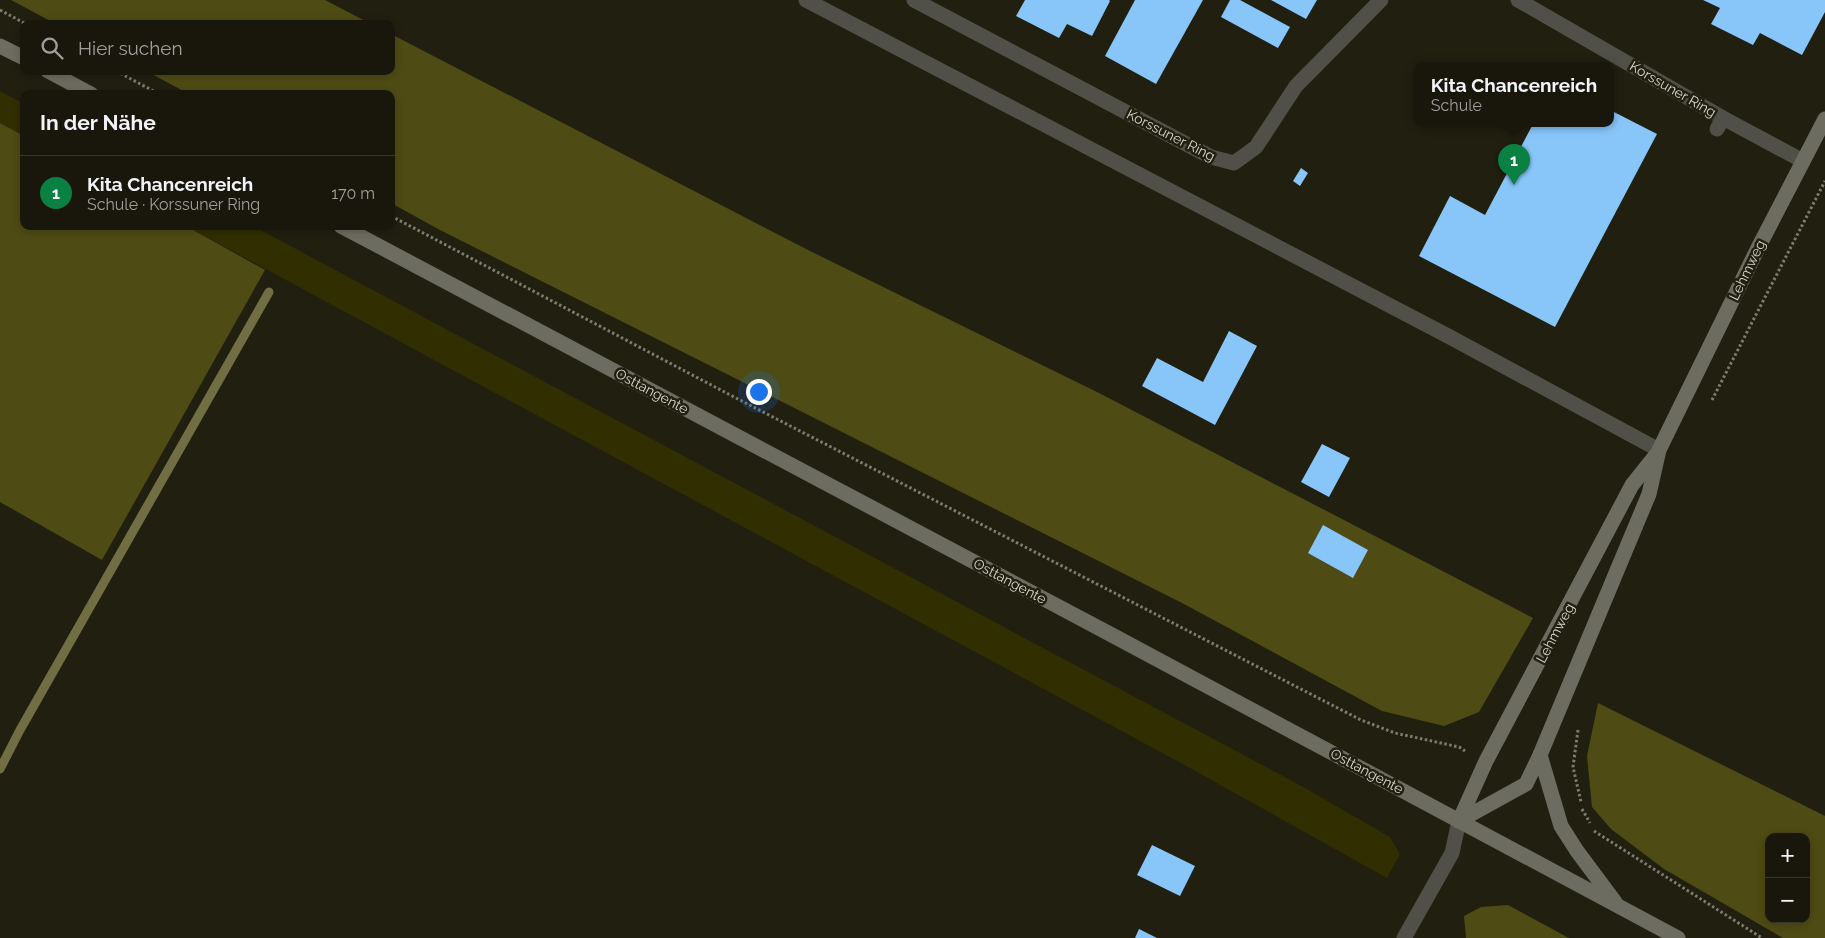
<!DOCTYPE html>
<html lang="de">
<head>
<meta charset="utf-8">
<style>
	:root { --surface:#19170c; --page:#222015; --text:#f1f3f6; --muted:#9f9f9d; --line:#37362d; --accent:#0b8043 }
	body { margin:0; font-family:Raleway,sans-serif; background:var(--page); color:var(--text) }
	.controls { position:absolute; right:15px; bottom:15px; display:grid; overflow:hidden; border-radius:10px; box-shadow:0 2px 8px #0003 }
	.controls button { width:45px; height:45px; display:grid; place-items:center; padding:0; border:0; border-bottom:1px solid var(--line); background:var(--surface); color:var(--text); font:25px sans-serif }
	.you { position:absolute; left:758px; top:391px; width:18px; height:18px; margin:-12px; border:4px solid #fff; border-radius:50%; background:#1a73e8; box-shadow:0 0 0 8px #1a73e833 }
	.badge { display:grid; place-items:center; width:32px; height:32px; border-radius:50%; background:var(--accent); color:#fff; font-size:16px; font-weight:700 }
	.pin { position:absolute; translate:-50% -41px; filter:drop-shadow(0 1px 2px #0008) }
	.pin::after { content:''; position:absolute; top:26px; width:18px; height:15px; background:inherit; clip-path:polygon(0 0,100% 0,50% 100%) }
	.popup { position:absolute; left:1414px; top:62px; width:200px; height:65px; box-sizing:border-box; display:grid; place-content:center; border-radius:10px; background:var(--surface); filter:drop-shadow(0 1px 4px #0005); font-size:16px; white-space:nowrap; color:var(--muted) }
	.popup b { font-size:19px; color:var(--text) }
	.popup::after { content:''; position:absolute; left:50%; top:100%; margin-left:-10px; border:10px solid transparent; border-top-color:var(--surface) }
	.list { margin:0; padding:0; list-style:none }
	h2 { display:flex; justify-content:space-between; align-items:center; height:65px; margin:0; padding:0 20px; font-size:21px }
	h2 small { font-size:16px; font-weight:400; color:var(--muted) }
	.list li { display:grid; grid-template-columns:32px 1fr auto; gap:15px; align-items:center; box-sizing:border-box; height:75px; padding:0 20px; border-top:1px solid var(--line) }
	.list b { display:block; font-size:19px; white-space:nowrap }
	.list p { margin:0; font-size:16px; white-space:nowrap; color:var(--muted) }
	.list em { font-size:16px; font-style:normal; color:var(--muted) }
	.icon { flex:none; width:28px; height:28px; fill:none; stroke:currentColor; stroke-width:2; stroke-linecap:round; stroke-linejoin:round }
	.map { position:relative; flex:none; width:1825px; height:938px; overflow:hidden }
	.search { position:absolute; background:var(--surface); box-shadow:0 2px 8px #0003; left:20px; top:20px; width:375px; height:55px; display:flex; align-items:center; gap:12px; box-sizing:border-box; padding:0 18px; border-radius:10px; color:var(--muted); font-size:19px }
	.panel { position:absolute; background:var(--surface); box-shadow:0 2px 8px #0003; left:20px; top:90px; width:375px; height:140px; border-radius:10px }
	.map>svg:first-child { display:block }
</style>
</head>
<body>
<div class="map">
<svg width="1825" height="938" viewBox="0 0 1825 938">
	<rect width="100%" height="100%" fill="#211f10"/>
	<g fill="#312e02">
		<polygon points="0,91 24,104 24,136 0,123"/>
		<polygon points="186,226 253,226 1298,784 1390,837 1400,854 1387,878 1179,762"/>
	</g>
	<g fill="#4f4b14" fill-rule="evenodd">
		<polygon points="11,0 325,0 371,24 56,24"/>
		<polygon points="391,34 810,251 1099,393 1533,618 1479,712 1444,726 1382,711 1184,604 440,230 391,203 391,94 189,94 146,71 391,71"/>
		<polygon points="0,123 24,136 24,226 186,226 265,270 102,560 0,502"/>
		<path d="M1598,703l227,113v122h-42l-119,-69 -53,-40 -19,-22 -5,-51zM1769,837h37v82h-37z"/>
		<polygon points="1508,905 1569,938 1466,938 1464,916 1481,907"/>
	</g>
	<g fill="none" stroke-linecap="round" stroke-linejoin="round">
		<polyline stroke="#726e44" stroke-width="9" points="0,769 20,730 269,292"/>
	</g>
	<g fill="#88c6fa">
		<polygon points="1025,0 1109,0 1110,1 1092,36 1067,24 1059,38 1016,16"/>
		<polygon points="1135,0 1203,0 1156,84 1105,56"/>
		<polygon points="1230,0 1240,0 1290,27 1278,48 1221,17"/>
		<polygon points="1271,0 1317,0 1306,19"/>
		<polygon points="1703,0 1825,0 1825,12 1802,55 1760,33 1753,45 1711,24 1720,8"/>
		<polygon points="1610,110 1657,134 1555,327 1419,256 1450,196 1485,215 1533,124 1610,124"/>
		<polygon points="1301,168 1308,173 1300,186 1293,181"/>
		<polygon points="1229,331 1257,346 1215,425 1142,386 1157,358 1203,382"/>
		<polygon points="1322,444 1350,458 1329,497 1301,482"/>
		<polygon points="1323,525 1368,550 1353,578 1308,553"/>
		<polygon points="1152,845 1195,866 1180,896 1137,875"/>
		<polygon points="1139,929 1157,938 1135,938"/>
	</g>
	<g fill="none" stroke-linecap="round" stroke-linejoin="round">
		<g stroke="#7e7c70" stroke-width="3" stroke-dasharray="2.5 2.5" stroke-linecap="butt">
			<polyline points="0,10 26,24"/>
			<polyline points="116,71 159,94"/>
			<polyline points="391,216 734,397 1361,720 1395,733 1459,747 1465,751"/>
			<polyline points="1712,400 1825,181"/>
			<polyline points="1578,730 1573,767 1581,802"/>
			<polyline points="1582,809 1590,823"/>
			<polyline points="1594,831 1762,938"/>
		</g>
		<g stroke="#505048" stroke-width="15">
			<polyline points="806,0 1448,336 1659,450"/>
			<polyline points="1717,129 1723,118"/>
		</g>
		<g stroke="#505048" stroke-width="15">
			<polyline points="914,0 1211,157 1234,163 1256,147 1296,86 1381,0"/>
			<polyline points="1518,0 1723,118 1803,161"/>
			<polyline points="1404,938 1452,853 1459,821"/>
		</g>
		<g stroke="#6c6c60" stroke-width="15">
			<polyline points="0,46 24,58"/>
			<polyline points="48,71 91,94"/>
			<polyline points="341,226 1110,634 1678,938"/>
			<polyline points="1540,755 1561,826 1577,851 1615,902"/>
			<polyline points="1459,821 1526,784 1540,755 1649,494 1659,450 1757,250 1825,119"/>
			<polyline points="1459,821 1486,761 1632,485 1656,455"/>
		</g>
	</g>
	<g text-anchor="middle" stroke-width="5" stroke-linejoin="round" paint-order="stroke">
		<g font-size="14" fill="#d7d6cd" stroke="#211f10">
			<text transform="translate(1673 89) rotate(30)" y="5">Korssuner Ring</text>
			<text transform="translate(1171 135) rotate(27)" y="5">Korssuner Ring</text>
			<text transform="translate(1747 270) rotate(-64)" y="5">Lehmweg</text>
			<text transform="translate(652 391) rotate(28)" y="5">Osttangente</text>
			<text transform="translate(1010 581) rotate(28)" y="5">Osttangente</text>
			<text transform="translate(1555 633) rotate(-62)" y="5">Lehmweg</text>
			<text transform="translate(1367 771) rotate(28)" y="5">Osttangente</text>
		</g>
	</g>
</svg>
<div class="controls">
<button>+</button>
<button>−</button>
</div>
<div class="you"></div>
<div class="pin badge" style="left:1514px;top:185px">1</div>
<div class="popup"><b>Kita Chancenreich</b>Schule</div>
<div class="search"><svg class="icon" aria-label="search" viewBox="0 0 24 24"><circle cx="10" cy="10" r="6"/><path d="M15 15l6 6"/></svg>Hier suchen</div>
<section class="panel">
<h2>In der Nähe<small></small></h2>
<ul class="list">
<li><span class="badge">1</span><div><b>Kita Chancenreich</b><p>Schule · Korssuner Ring</p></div><em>170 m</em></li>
</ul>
</section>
</div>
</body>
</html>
